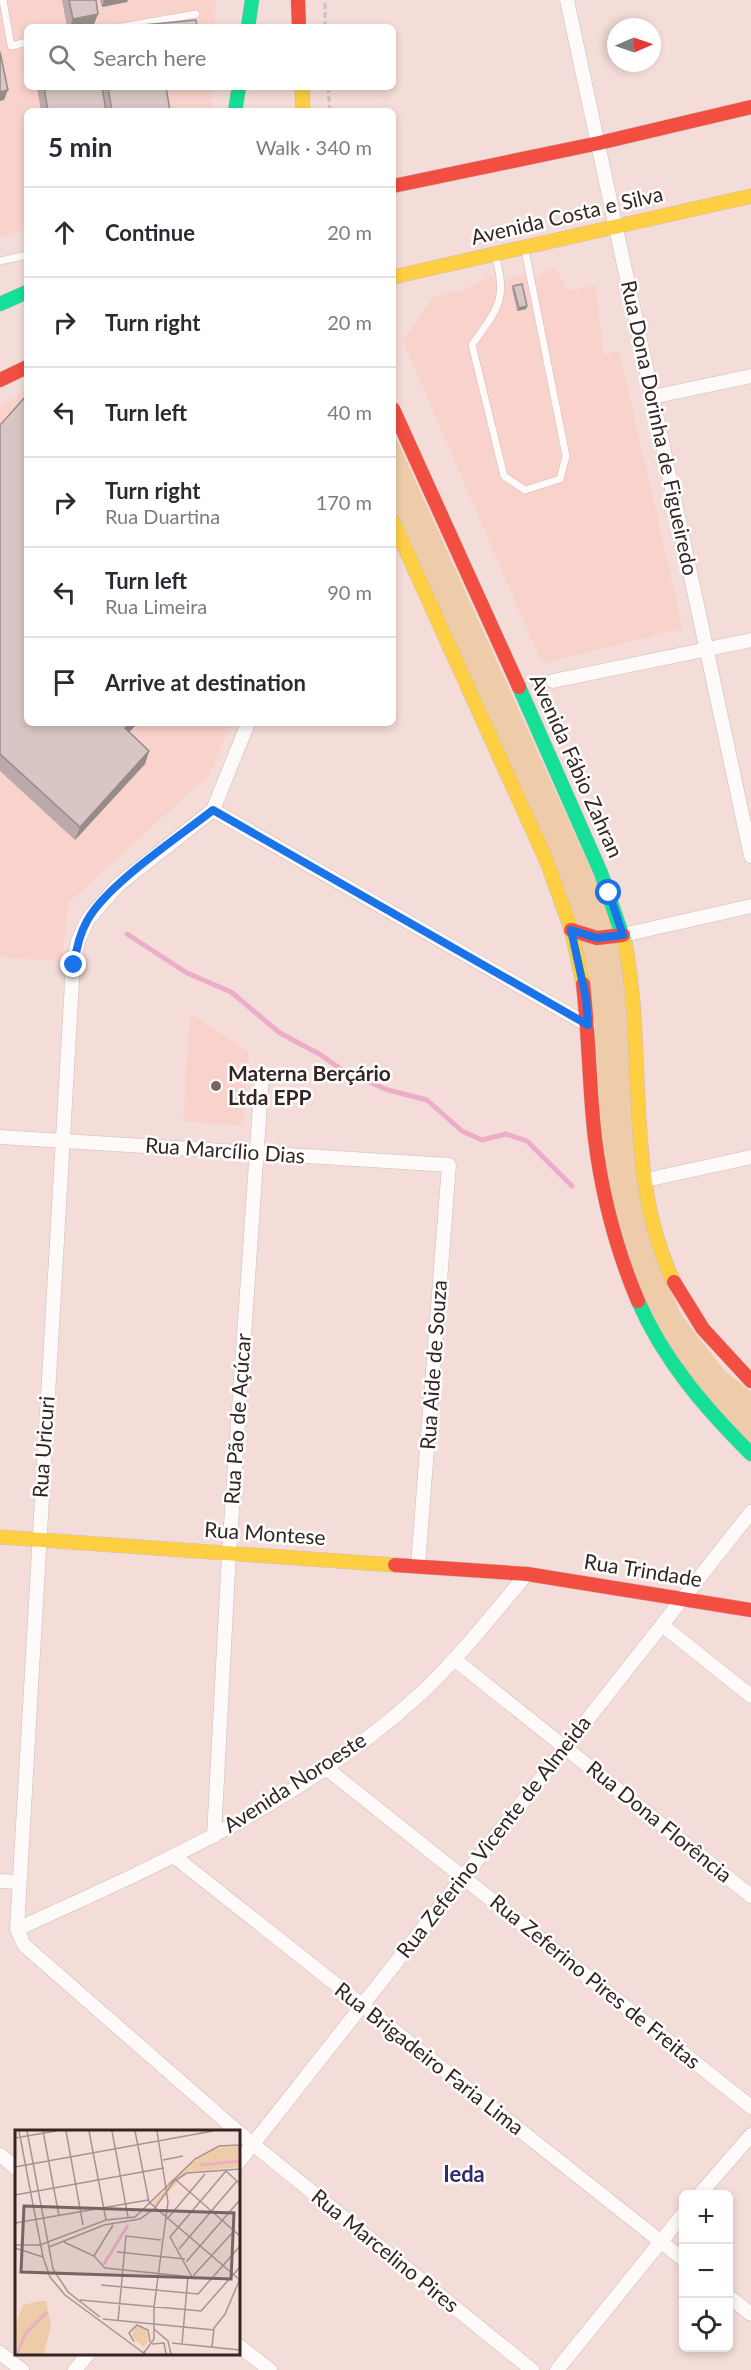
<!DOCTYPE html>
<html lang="en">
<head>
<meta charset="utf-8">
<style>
	:root { --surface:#fff; --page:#f2f2f3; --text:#2b2b33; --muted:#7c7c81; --line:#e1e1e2 }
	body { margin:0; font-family:Lato,sans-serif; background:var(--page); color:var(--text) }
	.controls { position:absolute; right:18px; bottom:18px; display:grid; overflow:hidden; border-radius:9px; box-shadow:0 3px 9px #0003 }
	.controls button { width:54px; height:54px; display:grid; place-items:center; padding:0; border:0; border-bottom:2px solid var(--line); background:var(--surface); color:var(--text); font:30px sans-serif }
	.compass { position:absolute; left:607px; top:18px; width:54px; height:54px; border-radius:50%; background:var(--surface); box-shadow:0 3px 9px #0003; rotate:88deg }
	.stop { position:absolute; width:18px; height:18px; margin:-14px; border:4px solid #1a73e8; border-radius:50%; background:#fff }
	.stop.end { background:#1a73e8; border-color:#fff; box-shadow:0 2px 6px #0008 }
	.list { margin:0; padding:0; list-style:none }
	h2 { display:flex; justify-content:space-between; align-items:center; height:78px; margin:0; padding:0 24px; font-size:26px }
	h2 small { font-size:20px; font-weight:400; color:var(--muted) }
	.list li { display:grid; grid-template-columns:39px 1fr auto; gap:18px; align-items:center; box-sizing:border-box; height:90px; padding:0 24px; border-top:2px solid var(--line) }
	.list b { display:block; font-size:22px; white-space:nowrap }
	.list p { margin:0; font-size:20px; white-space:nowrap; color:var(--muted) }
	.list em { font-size:20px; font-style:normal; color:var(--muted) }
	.icon { flex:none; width:33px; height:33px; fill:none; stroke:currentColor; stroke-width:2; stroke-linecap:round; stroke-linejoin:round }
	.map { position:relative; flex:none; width:751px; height:2370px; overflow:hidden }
	.search { position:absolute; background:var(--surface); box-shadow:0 3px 9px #0003; left:24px; top:24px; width:372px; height:66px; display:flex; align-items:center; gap:15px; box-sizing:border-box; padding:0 21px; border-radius:9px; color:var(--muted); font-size:22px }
	.panel { position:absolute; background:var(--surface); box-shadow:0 3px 9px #0003; left:24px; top:108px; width:372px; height:618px; border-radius:9px }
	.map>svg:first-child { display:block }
</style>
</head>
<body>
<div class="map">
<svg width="751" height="2370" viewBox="0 0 751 2370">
	<rect width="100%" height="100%" fill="#f4ddd8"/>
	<g fill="#f9d3cb">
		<polygon points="0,0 216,0 215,27 27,27 27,87 213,87 212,111 27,111 27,230 0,236"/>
		<polygon points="555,267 568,291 595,285 604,355 619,351 683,629 542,663 403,341 433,297 460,291 491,276 503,283 511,276 525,274 531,278"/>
		<polygon points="27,390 27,723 231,723 209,775 68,903 62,961 0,957 0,404"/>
		<polygon points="190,1013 249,1052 243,1126 183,1121"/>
	</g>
	<polygon fill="#efcca9" points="393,431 601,892 622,961 656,1258 682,1316 725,1371 751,1392 751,1444 701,1392 650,1318 612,1209 602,1136 594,1024 530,809 393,508"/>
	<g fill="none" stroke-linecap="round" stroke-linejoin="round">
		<polyline stroke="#edadc9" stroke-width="5" points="127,934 187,973 231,992 280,1033 321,1055 345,1072 388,1090 427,1100 462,1131 482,1140 506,1134 527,1141 572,1186"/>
		<defs>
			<g id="lane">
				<polyline points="3,0 11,46 27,42"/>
				<polyline points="121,27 196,14"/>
				<path d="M495,256c14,44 1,54 -23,89l32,131 21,14 35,-11 6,-23 -41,-206"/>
				<polyline points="0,261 27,255"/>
			</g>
			<g id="street">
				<polyline points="567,0 751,856"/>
				<polyline points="652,397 751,376"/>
				<polyline points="553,681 751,640"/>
				<polyline points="213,810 588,1025"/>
				<polyline points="623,935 751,906"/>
				<polyline points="0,1137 449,1165 418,1565"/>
				<polyline points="646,1180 751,1157"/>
				<polyline points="662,1625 751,1696"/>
				<polyline points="454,1659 751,1896"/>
				<polyline points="326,1768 751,2107"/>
				<polyline points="214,1836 229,1553 262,1075"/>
				<polyline points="175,1857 684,2260"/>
				<polyline points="0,1881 18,1882"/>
				<path d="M17,1929c142,-64 284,-127 401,-233 40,-37 74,-81 109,-122"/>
				<polyline points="238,2132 24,1945 17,1929 73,965 78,941 88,919 118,885 213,810 248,723"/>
				<polyline points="238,2132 532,2370"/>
				<polyline points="0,2155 16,2168"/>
				<polyline points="238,2163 751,1512"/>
				<polyline points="700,2194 751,2135"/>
				<polyline points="728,2296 751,2314"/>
				<polyline points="238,2345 270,2370"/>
				<polyline points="0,2353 22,2370"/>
				<polyline points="75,2370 88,2354"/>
				<polyline points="557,2370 684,2213"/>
			</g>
			<g id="fast">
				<polyline points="248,27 252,0"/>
				<polyline points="235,111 239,87"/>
				<polyline points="0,304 27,292"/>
				<polyline points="519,687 601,873 625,943"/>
				<path d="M638,1301c26,60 68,108 113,153"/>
			</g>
			<g id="slow">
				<polyline points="302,87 303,111"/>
				<polyline points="393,277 751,196"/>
				<polyline points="393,522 547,862 571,929 583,984"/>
				<path d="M625,943c22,111 -2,234 49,339"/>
				<polyline points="0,1537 395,1565"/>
			</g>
			<g id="jam">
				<polyline points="298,0 299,27"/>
				<polyline points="393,186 599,143 751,107"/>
				<polyline points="0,380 27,367"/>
				<polyline points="393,409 519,687"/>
				<polyline points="571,930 597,938 623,935"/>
				<path d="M583,984c6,51 6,103 12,155 7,56 21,110 43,162"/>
				<polyline points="674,1282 703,1329 751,1381"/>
				<polyline points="395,1565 527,1574 751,1610"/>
			</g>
		</defs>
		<use href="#lane" stroke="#cdbbb8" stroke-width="8"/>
		<use href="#street" stroke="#cdbbb8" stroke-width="15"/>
		<use href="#fast" stroke="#cdbbb8" stroke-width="15"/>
		<use href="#slow" stroke="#cdbbb8" stroke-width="15"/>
		<use href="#jam" stroke="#cdbbb8" stroke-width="15"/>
		<g stroke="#ccc3c1" stroke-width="3" stroke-dasharray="6 3" stroke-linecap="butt">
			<polyline points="325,27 325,0"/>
			<polyline points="328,87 330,111"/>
		</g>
		<use href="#lane" stroke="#fdfaf9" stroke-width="7"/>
		<use href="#street" stroke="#fdfaf9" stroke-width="14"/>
		<use href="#fast" stroke="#16e098" stroke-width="14"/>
		<use href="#slow" stroke="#ffcf43" stroke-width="14"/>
		<use href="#jam" stroke="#f24e42" stroke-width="14"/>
	</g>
	<g fill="#baaaa9">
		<polygon points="62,0 96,0 93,27 67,27"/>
		<polygon points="100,0 128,0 127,2 102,7"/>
		<polygon points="37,87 166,87 170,111 41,111"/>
		<polygon points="513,286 527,306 526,309 517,311 512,289"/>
		<polygon points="0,425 27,723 138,723 129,732 149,751 145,764 75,840 0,771"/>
	</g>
	<g fill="#978b89">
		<polygon points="104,0 128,0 127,2 102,7"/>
		<polygon points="98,14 93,27 70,27 73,19"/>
		<polygon points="8,90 4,100 0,101 0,92"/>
		<polygon points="527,306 526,309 517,311 519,308"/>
		<polygon points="130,723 138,723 120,741 125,728"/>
		<polygon points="149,751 145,764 75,840 80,827"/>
	</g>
	<g fill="#d8c6c4" stroke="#978b89" stroke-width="1.5">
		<polygon points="69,0 96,0 98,14 73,19"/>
		<polygon points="196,20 197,27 143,27 143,25"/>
		<polygon points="0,52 8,90 0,92"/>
		<polygon points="44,87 102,87 106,111 48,111"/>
		<polygon points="108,87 166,87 170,111 112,111"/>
		<polygon points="522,284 527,306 519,308 513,286"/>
		<polygon points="27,395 27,723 130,723 125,728 149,751 80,827 0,754 0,425"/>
	</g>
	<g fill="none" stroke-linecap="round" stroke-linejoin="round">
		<path stroke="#1a73e8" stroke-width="8" d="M74,965c2,-15 5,-30 13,-44 19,-36 93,-85 126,-111l375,215 -2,-27 -15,-68 26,8 26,-3 -14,-42"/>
	</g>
	<circle fill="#786562" stroke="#fff" stroke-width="2" cx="216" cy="1086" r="6"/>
	<g text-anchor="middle" stroke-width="5" stroke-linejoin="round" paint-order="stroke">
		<g font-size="21" fill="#352522" stroke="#fff">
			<text transform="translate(567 216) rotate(-13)" y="7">Avenida Costa e Silva</text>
			<text transform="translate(659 428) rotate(78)" y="7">Rua Dona Dorinha de Figueiredo</text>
			<text transform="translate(576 766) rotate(66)" y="7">Avenida Fábio Zahran</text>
			<text transform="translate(225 1151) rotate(4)" y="7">Rua Marcílio Dias</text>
			<text transform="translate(434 1365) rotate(-86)" y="7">Rua Aide de Souza</text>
			<text transform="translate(238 1419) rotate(-86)" y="7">Rua Pão de Açúcar</text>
			<text transform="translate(44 1447) rotate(-86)" y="7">Rua Uricuri</text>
			<text transform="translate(265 1534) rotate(4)" y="7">Rua Montese</text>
			<text transform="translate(643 1571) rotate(9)" y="7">Rua Trindade</text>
			<text transform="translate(295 1783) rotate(-33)" y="7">Avenida Noroeste</text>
			<text transform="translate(659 1822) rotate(39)" y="7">Rua Dona Florência</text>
			<text transform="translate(494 1837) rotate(-52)" y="7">Rua Zeferino Vicente de Almeida</text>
			<text transform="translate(595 1982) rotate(39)" y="7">Rua Zeferino Pires de Freitas</text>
			<text transform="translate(429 2059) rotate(38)" y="7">Rua Brigadeiro Faria Lima</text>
			<text transform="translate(385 2251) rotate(39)" y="7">Rua Marcelino Pires</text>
		</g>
		<g font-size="21" font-weight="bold" fill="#352522" stroke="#fff" text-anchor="start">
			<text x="228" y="1081">Materna Berçário<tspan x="228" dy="24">Ltda EPP</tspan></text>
		</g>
		<g font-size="22" font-weight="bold" fill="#312d68" stroke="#fff">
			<text x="464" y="2182">Ieda</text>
		</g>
	</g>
	<g transform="translate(15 2130)">
		<rect width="225" height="225" fill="#f4ddd8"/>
		<path d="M225,16v21l-53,5 -32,35 -4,-2 37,-40 27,-17zM25,171h6l5,24 -7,29h-29v-29l8,-20zM121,196l10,3 2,12 -4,6 -13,-10z" fill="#efcca9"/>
		<path fill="none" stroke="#edadc9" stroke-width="3" d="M185,35l40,-4M89,134l24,-39M2,224l8,-20 22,-22"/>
		<path fill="none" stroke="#a8938f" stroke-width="1.5" d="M4,1l24,126 7,20 15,18 80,59M12,1l26,138 15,23 32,25M28,1l16,85M51,1l17,94M74,1l17,89M97,1l16,86M120,1l14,71 91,78M0,8l41,-7M148,30l20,-4M0,37l198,-36M211,41l14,13M161,50l64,56M0,65l149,-27M152,89l38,-45M0,93l133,-23M155,107l56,-66M155,107l22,40M49,112l30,14 11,12 87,9M0,115h25l66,-25 29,-3 60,-58 24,-13 21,-1M34,117l55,-22 36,-6 15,-11 19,-27 13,-8 53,-4M0,118l28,9M164,119l58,-68M102,122l68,7M79,126l19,-31M171,132l54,-62M178,146l41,-45M86,155l97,9 42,-48M65,170l121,11 39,-44M88,189l111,11M103,191l8,-85 35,4M139,199l14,12 3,13M119,212l-5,-9 8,-8 11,5 2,12M157,213l68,7M137,214l12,-1 2,11M167,214l6,-68M197,217l2,-19 11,-14 15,-35M128,224l11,-15v-32l14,-105 -11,-71"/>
		<path fill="#786562" fill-opacity="0.15" stroke="#786562" stroke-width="3" d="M9,76l210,7 -3,66 -210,-7z"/>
		<rect width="225" height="225" fill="none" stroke="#352522" stroke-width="3"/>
	</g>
</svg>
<div class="controls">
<button>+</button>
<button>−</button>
<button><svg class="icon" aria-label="locate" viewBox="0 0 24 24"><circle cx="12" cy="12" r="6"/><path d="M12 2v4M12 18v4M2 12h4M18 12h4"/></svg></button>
</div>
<svg class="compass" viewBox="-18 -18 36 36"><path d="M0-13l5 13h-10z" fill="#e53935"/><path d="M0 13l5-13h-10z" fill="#7c7c81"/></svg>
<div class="stop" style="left:609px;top:893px"></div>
<div class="stop end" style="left:74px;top:965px"></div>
<div class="search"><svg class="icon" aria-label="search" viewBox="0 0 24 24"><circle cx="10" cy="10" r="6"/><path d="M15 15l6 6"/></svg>Search here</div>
<section class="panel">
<h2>5 min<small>Walk · 340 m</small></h2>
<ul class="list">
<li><svg class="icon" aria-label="ahead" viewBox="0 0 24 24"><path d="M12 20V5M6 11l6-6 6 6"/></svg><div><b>Continue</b></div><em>20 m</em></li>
<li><svg class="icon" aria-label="right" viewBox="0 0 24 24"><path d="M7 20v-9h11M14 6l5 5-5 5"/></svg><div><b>Turn right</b></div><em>20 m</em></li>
<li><svg class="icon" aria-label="left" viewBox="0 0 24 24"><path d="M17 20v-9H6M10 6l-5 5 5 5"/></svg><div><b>Turn left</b></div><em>40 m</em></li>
<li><svg class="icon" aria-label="right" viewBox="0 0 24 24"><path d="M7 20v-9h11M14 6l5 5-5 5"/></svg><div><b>Turn right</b><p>Rua Duartina</p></div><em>170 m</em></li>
<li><svg class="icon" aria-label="left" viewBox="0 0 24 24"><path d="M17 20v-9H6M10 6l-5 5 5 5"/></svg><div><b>Turn left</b><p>Rua Limeira</p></div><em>90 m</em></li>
<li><svg class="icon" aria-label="arrive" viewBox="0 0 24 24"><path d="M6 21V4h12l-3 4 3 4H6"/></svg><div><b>Arrive at destination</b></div></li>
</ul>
</section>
</div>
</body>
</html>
